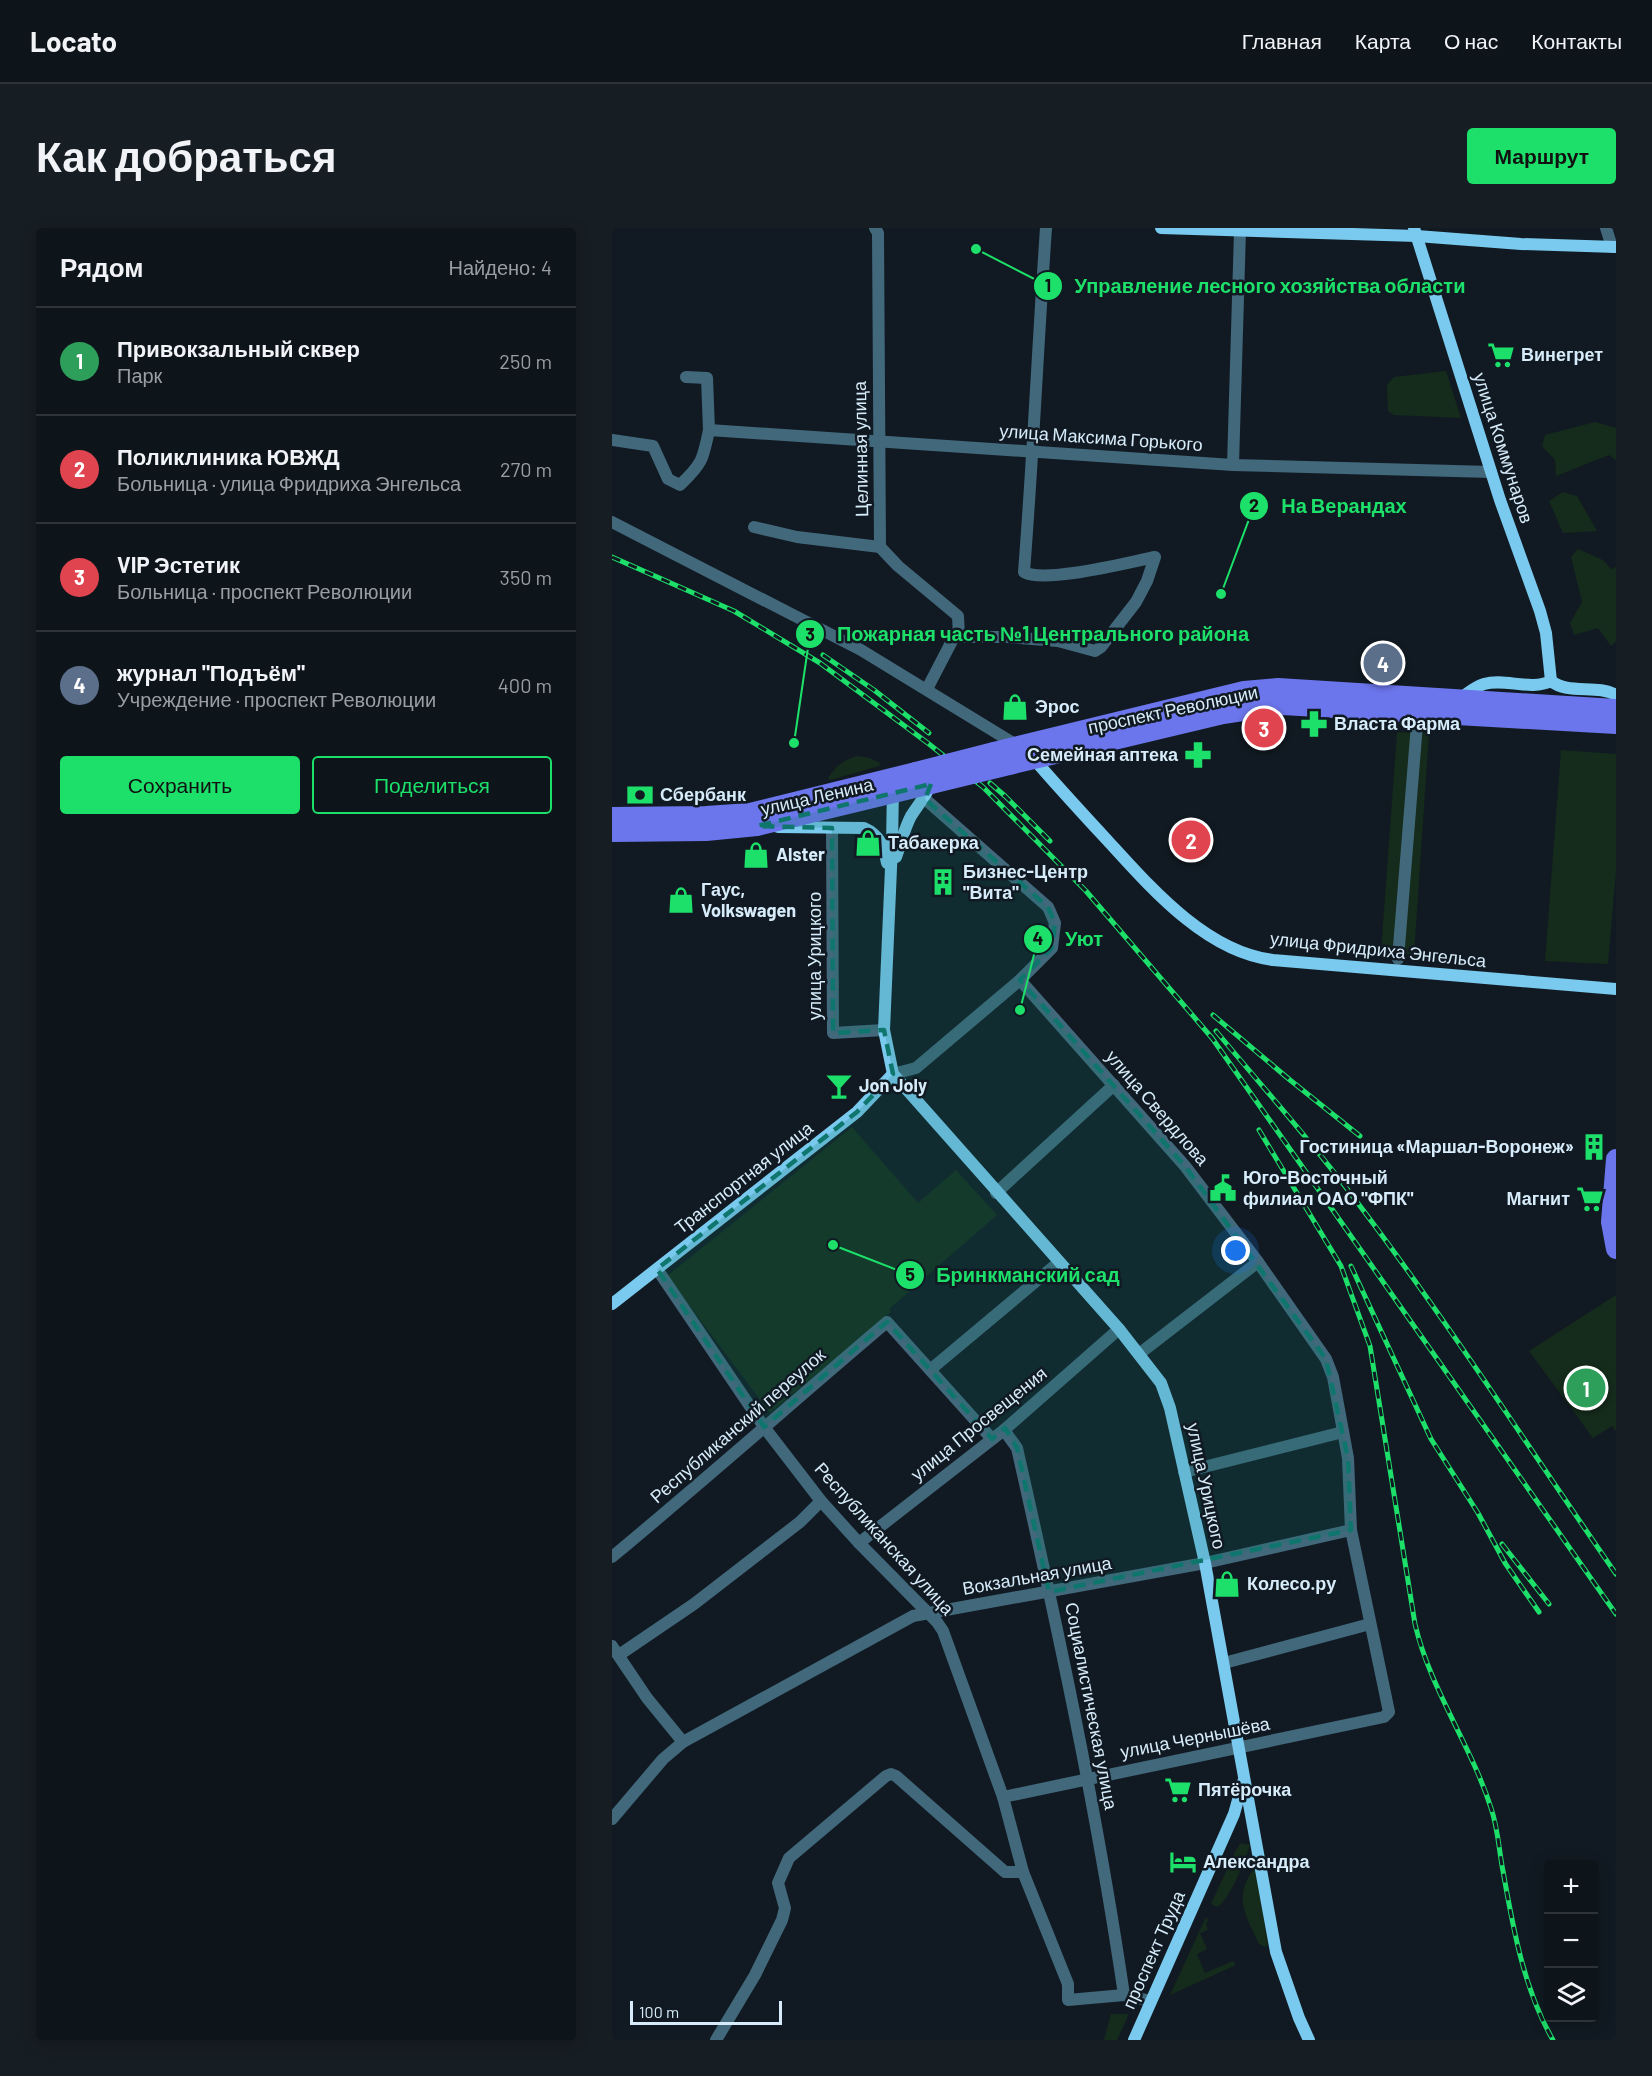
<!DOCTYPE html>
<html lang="ru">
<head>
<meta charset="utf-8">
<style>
	:root { --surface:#0d141a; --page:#161d23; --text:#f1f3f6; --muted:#9a9ea2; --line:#2d3339; --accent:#1de06a }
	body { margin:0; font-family:Barlow,sans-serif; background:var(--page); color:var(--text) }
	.controls { position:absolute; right:18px; bottom:18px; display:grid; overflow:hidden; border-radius:6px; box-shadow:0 3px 15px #0003 }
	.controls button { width:54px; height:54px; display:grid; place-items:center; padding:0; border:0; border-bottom:2px solid var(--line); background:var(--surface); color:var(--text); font:30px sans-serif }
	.scale { position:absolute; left:18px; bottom:15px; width:152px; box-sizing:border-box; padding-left:6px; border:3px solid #d7ecfa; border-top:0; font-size:16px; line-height:21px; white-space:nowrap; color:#d7ecfa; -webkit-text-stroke:4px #111a22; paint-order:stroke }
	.you { position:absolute; left:624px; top:1023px; width:21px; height:21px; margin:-15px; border:4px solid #fff; border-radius:50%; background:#1a73e8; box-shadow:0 0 0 9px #1a73e833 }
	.badge { display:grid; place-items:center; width:39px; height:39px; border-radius:50%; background:var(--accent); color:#fff; font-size:20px; font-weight:700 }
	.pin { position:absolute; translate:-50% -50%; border:3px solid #fff; box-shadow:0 2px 6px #0006 }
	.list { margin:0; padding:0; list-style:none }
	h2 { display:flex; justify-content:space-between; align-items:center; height:78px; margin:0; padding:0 24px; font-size:26px }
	h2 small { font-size:20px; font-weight:400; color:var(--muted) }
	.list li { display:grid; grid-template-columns:39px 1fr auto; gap:18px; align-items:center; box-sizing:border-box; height:108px; padding:0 24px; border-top:2px solid var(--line) }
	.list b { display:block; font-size:22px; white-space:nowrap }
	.list p { margin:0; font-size:20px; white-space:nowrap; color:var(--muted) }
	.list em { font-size:20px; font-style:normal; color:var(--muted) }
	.actions { display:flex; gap:12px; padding:18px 24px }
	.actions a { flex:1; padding:14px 0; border:2px solid var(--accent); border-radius:6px; text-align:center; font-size:21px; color:var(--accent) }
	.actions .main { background:var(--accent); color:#111 }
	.icon { flex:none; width:33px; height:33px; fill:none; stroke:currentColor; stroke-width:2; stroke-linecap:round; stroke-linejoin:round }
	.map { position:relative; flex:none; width:1004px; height:1812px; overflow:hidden; border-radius:6px }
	header { display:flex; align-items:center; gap:36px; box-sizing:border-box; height:84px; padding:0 30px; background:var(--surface); border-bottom:2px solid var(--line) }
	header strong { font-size:28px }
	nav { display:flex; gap:33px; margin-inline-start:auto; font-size:21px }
	.intro { display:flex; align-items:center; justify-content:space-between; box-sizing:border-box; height:144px; padding:0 36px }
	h1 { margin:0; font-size:42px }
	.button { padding:15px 27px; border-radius:6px; background:var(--accent); color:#111; font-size:21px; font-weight:700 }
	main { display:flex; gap:36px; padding:0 36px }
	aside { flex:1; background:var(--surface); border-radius:6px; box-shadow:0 3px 15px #0003 }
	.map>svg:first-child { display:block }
</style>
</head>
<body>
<header>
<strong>Locato</strong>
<nav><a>Главная</a><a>Карта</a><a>О нас</a><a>Контакты</a></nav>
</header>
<div class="intro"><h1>Как добраться</h1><a class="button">Маршрут</a></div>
<main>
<aside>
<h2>Рядом<small>Найдено: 4</small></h2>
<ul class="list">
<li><span class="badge" style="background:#2e9e5b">1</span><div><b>Привокзальный сквер</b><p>Парк</p></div><em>250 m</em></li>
<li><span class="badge" style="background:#e0444e">2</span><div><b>Поликлиника ЮВЖД</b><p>Больница · улица Фридриха Энгельса</p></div><em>270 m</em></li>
<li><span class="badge" style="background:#e0444e">3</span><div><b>VIP Эстетик</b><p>Больница · проспект Революции</p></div><em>350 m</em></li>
<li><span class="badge" style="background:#5c6f8a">4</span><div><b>журнал &quot;Подъём&quot;</b><p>Учреждение · проспект Революции</p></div><em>400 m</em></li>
</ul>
<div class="actions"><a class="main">Сохранить</a><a>Поделиться</a></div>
</aside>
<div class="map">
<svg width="1004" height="1812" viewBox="0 0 1004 1812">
	<rect width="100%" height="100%" fill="#111a22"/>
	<g fill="#152b1b">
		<polygon points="834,143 849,190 782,187 776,183 775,157 782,149"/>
		<polygon points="983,194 1004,200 1004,232 997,227 944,248 943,232 930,218 933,207"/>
		<polygon points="951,264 965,268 985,303 951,305 937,273"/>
		<polygon points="966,321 991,332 999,341 1004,339 1004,413 999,418 986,400 962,407 958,395 970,374 959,329"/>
		<polygon points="785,504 817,505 802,727 769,724"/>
		<polygon points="949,522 1004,526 1004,644 996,736 933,733"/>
		<path d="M245,528l13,2 10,5 -1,3 -49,14 -2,-2c8,-12 15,-18 29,-22z"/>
		<polygon points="240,899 306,975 344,942 385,987 277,1081 279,1084 158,1185 55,1048"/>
		<polygon points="1004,1067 1004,1203 1000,1198 981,1210 917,1123"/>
		<path d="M629,1615l9,2c-5,15 -20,55 -33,62l-6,-3 25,-54z"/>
		<path d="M641,1642l3,1 12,74 -3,2 -6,-3c-13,-29 -26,-45 -6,-74z"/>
		<polygon points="594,1689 596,1692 594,1697 596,1702 588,1705 595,1721 585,1726 593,1745 621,1733 623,1734 622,1738 558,1767"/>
		<polygon points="499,1786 517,1786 505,1812 492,1812"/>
	</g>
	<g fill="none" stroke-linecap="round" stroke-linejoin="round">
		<g stroke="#42687b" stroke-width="12">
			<polyline points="263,0 266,5 268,319 286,338 346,388 347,408"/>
			<polyline points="994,0 1000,19"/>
			<polyline points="74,149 95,150 97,202"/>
			<path d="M0,212l41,6 15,33 12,6c22,-21 23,-25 29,-55l524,35 258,7"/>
			<polyline points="621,237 628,3"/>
			<polyline points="0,294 249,422 406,518"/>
			<polyline points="142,299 185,309 268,319"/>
			<path d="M315,461l27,-52h54l50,4 37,10 6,-4 35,-45 11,-21 8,-24c-26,5 -111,27 -131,15 9,-115 14,-229 22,-344"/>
			<polyline points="220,600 221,805 272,802"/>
			<polyline points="786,731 805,496"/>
			<polyline points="281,846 304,840 408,752 440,720 443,695 436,679 313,571"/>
			<polyline points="384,965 502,857"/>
			<polyline points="45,1041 152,1199 209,1273 247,1315 325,1394 331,1403 391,1569 411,1644 456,1756 456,1772 512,1767 539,1773"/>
			<polyline points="527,1126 646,1034"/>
			<polyline points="318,1142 447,1034"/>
			<path d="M392,1202l13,18c41,181 80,363 107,547"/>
			<polyline points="572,1244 731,1204"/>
			<polyline points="247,1315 392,1202 507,1101"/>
			<path d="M0,1329c93,-77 183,-157 275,-235l105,117"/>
			<polyline points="0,1418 35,1470 71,1514"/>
			<polyline points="7,1427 82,1376 188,1294 209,1273"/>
			<polyline points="612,1435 758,1396"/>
			<polyline points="391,1569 772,1489 777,1484 739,1302 736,1230 721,1149 714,1131 646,1034 573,938 408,752"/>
			<polyline points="0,1591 51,1531 71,1514 301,1388 593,1335 739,1302"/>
			<polyline points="104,1812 143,1747 170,1692 173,1680 166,1655 177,1630 274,1548 279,1546 284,1548 393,1644 411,1644"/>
		</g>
		<g stroke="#7ac9ee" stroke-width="12">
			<polyline points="549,0 805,8 909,16 1004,19"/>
			<polyline points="802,0 888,272 928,383 934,405 939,453"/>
			<path d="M939,453c17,14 46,3 65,14"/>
			<path d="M847,471c8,-5 15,-12 25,-15 21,-6 47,7 67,-3"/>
			<path d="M422,531c24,28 49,55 74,82 43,47 98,111 165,119l343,29"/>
			<polyline points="281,559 280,617 272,802 281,846 507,1101 549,1155 558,1180 593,1335 664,1724 687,1790 697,1812"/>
			<path d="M166,599l86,1c16,7 20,19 23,35"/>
			<path d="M284,629c5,-13 8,-28 15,-41 7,-11 15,-20 20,-32"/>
			<polyline points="0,1076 245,884 281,846"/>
			<polyline points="522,1812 622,1586 631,1554"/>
		</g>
		<g stroke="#6c76ec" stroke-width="20">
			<polyline points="382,524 632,463 666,460 1004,481"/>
			<polyline points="397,537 611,486 671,477 1004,496"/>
			<polyline points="0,589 94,588 138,585 304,544"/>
			<polyline points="0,604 94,603 145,598 319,556"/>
			<polyline points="1004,931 999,994 1004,1021"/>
		</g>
		<defs>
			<g id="rail">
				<polyline points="0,329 122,383 208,435 317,516 371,559 474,663 600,810 1004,1386"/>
				<polyline points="211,427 262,462 317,505"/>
				<polyline points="378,555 393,568 438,613"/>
				<polyline points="601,787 678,852 748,908"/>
				<path d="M604,803c48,58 99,114 144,175 90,119 171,245 256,368"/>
				<path d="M647,902l82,136 29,80 45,278c15,65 56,121 76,184 7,20 8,43 12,63 10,57 21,119 50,169"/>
				<polyline points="739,1038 819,1211 866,1285 893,1335 927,1384"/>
				<polyline points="890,1316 937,1376"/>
			</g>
		</defs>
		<use href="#rail" stroke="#1de06a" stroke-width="5"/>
		<use href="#rail" stroke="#111a22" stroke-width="3" stroke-dasharray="9" stroke-linecap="butt"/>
		<g stroke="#6c76ec" stroke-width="20">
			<polyline points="304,544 382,524"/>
			<polyline points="319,556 397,537"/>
		</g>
	</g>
	<path fill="#0f766e" fill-opacity="0.2" stroke="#0f766e" stroke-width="4.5" stroke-dasharray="12 8" stroke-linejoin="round" d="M319,556l-6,15 123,108 7,16 -3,25 -32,32 165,186 141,193 22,99 3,72 -302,62 -32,-144 -12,-20 -13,11 -105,-117 -123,105 -107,-158 200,-157 36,-38 -9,-44 -51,3 -1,-205 -75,-2z"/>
	<defs>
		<symbol id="supermarket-bare" viewBox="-9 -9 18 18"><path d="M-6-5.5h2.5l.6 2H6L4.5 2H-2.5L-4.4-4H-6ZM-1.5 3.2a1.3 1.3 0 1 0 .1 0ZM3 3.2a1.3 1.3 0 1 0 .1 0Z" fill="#1de06a" stroke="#111a22" stroke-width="2.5" paint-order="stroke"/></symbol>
		<symbol id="shop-bare" viewBox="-9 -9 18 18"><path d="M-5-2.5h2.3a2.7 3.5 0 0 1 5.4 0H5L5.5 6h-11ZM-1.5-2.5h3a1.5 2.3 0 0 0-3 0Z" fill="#1de06a" stroke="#111a22" stroke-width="2.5" paint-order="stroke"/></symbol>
		<symbol id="pharmacy-bare" viewBox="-9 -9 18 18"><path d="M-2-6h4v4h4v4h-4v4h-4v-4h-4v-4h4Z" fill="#1de06a" stroke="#111a22" stroke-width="2.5" paint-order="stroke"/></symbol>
		<symbol id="bank-bare" viewBox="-9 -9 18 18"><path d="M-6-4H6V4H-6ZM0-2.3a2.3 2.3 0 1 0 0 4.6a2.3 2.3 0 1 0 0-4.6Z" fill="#1de06a" stroke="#111a22" stroke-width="2.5" paint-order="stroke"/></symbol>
		<symbol id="building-bare" viewBox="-9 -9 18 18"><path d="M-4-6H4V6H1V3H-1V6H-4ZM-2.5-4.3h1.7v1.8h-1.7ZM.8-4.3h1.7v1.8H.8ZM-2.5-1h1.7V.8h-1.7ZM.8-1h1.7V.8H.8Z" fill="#1de06a" stroke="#111a22" stroke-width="2.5" paint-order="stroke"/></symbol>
		<symbol id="bar-bare" viewBox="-9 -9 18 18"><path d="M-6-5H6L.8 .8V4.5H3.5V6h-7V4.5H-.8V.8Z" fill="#1de06a" stroke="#111a22" stroke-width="2.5" paint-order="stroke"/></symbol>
		<symbol id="civic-bare" viewBox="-9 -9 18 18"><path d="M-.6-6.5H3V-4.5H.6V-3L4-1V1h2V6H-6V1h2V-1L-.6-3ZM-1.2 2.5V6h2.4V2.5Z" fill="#1de06a" stroke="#111a22" stroke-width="2.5" paint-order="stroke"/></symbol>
		<symbol id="hotel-bare" viewBox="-9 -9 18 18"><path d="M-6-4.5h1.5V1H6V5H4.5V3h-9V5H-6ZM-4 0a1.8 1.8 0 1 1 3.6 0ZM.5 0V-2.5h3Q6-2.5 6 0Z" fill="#1de06a" stroke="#111a22" stroke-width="2.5" paint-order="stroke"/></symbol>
	</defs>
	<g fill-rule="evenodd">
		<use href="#supermarket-bare" x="870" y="108" width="38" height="38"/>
		<use href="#shop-bare" x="384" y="460" width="38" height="38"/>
		<use href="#pharmacy-bare" x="683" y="477" width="38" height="38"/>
		<use href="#pharmacy-bare" x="567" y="508" width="38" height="38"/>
		<use href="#bank-bare" x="9" y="548" width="38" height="38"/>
		<use href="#shop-bare" x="237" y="596" width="38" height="38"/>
		<use href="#shop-bare" x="125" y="608" width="38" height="38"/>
		<use href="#building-bare" x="312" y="635" width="38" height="38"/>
		<use href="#shop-bare" x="50" y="653" width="38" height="38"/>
		<use href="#bar-bare" x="208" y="839" width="38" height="38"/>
		<use href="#building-bare" x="963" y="900" width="38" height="38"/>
		<use href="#civic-bare" x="592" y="941" width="38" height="38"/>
		<use href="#supermarket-bare" x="959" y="952" width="38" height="38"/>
		<use href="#shop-bare" x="596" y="1337" width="38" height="38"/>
		<use href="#supermarket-bare" x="547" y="1543" width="38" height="38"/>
		<use href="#hotel-bare" x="552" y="1615" width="38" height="38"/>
	</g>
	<g text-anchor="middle" stroke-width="5" stroke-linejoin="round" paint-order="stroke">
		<g font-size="18" font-weight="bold" fill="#d7ecfa" stroke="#111a22" text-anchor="start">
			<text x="909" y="133">Винегрет</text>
			<text x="423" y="485">Эрос</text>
			<text x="722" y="502">Власта Фарма</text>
			<text x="566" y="533" text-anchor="end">Семейная аптека</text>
			<text x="48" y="573">Сбербанк</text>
			<text x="276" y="621">Табакерка</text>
			<text x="164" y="633">Alster</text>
			<text x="351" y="650">Бизнес-Центр<tspan x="351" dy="21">"Вита"</tspan></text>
			<text x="89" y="668">Гаус,<tspan x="89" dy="21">Volkswagen</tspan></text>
			<text x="247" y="864">Jon Joly</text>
			<text x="962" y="925" text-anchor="end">Гостиница «Маршал-Воронеж»</text>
			<text x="631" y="956">Юго-Восточный<tspan x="631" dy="21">филиал ОАО "ФПК"</tspan></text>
			<text x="958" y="977" text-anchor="end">Магнит</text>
			<text x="635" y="1362">Колесо.ру</text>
			<text x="586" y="1568">Пятёрочка</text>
			<text x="591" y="1640">Александра</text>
		</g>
		<g font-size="18" fill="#d7ecfa" stroke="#111a22">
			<text transform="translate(489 210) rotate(4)" y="6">улица Максима Горького</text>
			<text transform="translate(891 220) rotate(72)" y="6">улица Коммунаров</text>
			<text transform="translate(249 221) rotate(-91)" y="6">Целинная улица</text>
			<text transform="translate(561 482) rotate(-12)" y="6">проспект Революции</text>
			<text transform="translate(205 569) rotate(-13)" y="6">улица Ленина</text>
			<text transform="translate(766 722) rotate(6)" y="6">улица Фридриха Энгельса</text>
			<text transform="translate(203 728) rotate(-90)" y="6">улица Урицкого</text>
			<text transform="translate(545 880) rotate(49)" y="6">улица Свердлова</text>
			<text transform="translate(132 950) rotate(-38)" y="6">Транспортная улица</text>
			<text transform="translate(367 1196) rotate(-39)" y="6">улица Просвещения</text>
			<text transform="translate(126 1198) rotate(-41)" y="6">Республиканский переулок</text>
			<text transform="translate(594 1258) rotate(78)" y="6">улица Урицкого</text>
			<text transform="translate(272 1311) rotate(48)" y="6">Республиканская улица</text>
			<text transform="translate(425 1348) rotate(-10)" y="6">Вокзальная улица</text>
			<text transform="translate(479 1478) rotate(79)" y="6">Социалистическая улица</text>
			<text transform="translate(583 1510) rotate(-11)" y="6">улица Чернышёва</text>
			<text transform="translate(542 1722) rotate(-66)" y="6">проспект Труда</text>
		</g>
	</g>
	<path fill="none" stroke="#1de06a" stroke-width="2" d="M364 21L436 58M609 366L642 278M182 515L198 406M408 782L426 711M221 1017L298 1047"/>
	<g fill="#1de06a" stroke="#111a22" stroke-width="2">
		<circle cx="364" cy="21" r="6"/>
		<circle cx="609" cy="366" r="6"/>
		<circle cx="182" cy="515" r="6"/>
		<circle cx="408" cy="782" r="6"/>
		<circle cx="221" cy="1017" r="6"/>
		<circle cx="436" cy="58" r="15"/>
		<circle cx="642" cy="278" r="15"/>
		<circle cx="198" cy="406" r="15"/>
		<circle cx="426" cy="711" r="15"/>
		<circle cx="298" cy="1047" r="15"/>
	</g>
	<g font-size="18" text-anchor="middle" font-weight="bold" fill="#111">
		<text x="436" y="64">1</text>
		<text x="642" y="284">2</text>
		<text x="198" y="413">3</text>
		<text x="426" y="717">4</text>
		<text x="298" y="1053">5</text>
	</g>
	<g font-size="20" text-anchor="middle" font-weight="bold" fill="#1de06a" stroke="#111a22" stroke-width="5" stroke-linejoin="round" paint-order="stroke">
		<text x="658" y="65">Управление лесного хозяйства области</text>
		<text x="732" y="285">На Верандах</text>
		<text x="431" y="413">Пожарная часть №1 Центрального района</text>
		<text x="472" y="718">Уют</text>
		<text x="416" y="1054">Бринкманский сад</text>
	</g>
</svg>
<div class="controls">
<button>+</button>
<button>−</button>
<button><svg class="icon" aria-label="layers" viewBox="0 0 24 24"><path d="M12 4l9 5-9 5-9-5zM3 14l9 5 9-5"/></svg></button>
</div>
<div class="scale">100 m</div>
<div class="you"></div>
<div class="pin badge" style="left:974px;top:1160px;background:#2e9e5b">1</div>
<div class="pin badge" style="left:579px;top:612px;background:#e0444e">2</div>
<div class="pin badge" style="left:652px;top:500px;background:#e0444e">3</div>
<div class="pin badge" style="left:771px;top:435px;background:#5c6f8a">4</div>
</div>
</main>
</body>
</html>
